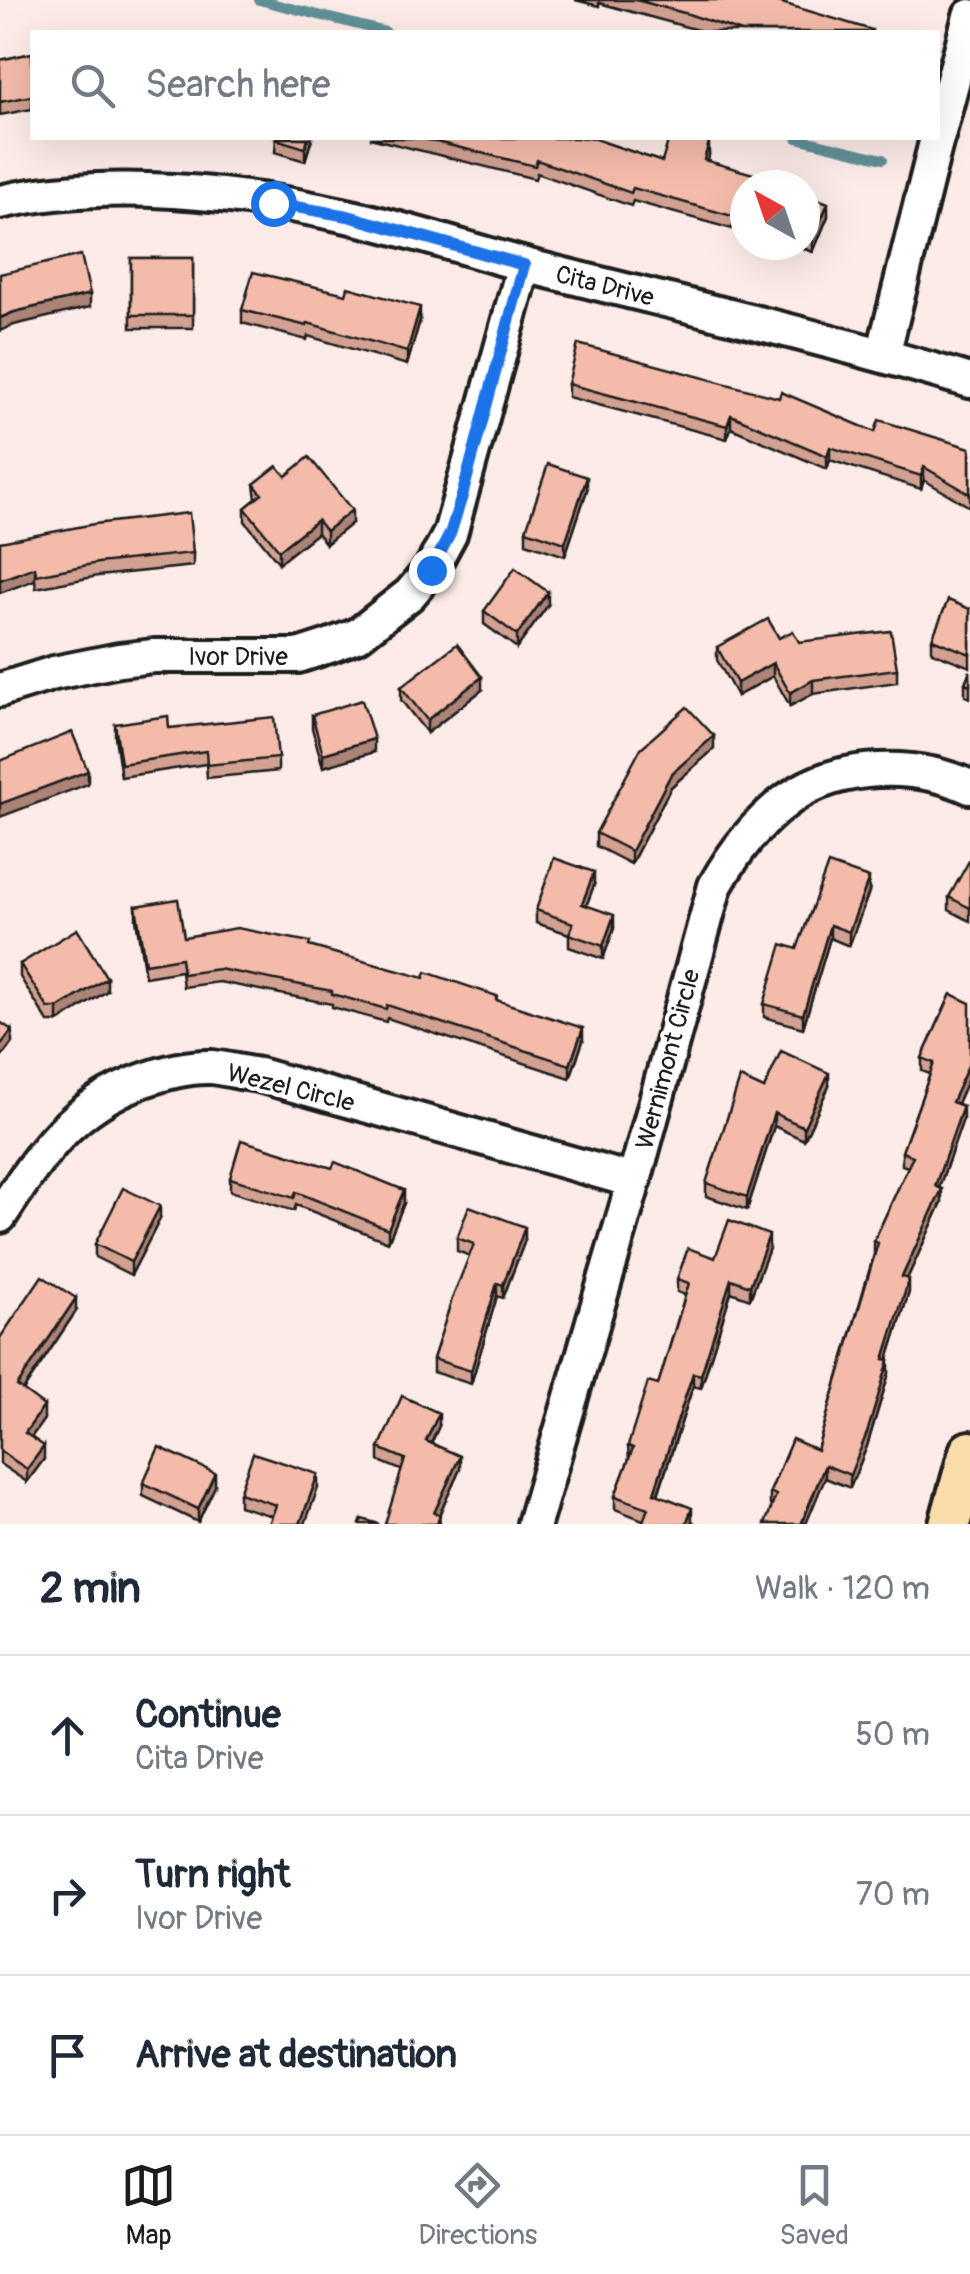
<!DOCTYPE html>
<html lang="en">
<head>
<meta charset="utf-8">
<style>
	:root { --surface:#fff; --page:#f2f2f3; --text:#1f2937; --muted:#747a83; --line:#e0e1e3; --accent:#1c1c1c }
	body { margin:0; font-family:Pangolin,sans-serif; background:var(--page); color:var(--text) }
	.compass { position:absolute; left:730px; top:170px; width:90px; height:90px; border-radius:50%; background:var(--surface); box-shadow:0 10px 40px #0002; rotate:320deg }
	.stop { position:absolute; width:30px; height:30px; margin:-22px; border:8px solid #1a73e8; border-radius:50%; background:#fff }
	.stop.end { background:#1a73e8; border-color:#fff; box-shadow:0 2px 10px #0008 }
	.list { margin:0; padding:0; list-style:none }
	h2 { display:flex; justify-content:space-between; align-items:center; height:130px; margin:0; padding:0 40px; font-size:42px }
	h2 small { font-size:32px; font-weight:400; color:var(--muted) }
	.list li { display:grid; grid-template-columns:65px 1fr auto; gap:30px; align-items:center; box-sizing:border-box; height:160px; padding:0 40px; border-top:2px solid var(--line) }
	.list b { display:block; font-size:38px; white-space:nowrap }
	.list p { margin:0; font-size:32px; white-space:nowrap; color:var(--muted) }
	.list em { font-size:32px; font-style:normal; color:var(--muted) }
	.icon { flex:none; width:55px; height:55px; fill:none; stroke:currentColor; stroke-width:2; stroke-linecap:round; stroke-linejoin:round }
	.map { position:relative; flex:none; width:970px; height:1524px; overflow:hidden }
	.search { position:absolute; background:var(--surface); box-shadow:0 10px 40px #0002; left:30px; right:30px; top:30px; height:110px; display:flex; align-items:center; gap:25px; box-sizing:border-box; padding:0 35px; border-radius:0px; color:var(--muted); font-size:38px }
	.sheet { height:610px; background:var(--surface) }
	nav { display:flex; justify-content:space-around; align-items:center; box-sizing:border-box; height:140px; border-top:2px solid var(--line); background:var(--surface); font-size:28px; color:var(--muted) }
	nav a { display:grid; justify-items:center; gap:5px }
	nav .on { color:var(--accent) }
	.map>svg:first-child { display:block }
</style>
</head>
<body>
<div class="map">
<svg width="970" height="1524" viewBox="0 0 970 1524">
	<rect width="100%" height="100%" fill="#fcebe6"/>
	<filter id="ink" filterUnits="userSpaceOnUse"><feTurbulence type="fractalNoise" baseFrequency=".01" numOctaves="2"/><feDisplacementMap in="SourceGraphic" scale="20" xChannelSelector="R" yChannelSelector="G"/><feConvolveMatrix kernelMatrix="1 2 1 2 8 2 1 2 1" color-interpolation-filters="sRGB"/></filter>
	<g filter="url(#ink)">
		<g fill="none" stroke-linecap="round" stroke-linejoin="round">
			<g stroke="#609097" stroke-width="10">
				<polyline points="259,0 386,32"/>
				<polyline points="797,138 883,159"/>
			</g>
			<defs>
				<g id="minor">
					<polyline points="938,136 970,16"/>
					<path d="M0,202c107,-24 240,-10 347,14 69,15 136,39 205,56 139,35 280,67 418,109"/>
					<polyline points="883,355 937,138"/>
					<polyline points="0,690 54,673 119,660 154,656 298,656 329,646 358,635 410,594 431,569 450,534 524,265"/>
					<path d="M0,1216c40,-62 71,-110 144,-136 22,-8 45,-14 68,-13 16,2 31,6 47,8l375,106"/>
					<path d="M534,1524l100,-343 81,-295c19,-34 42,-65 75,-88 50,-35 126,-36 180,-11"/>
				</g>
				<polyline id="major" points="950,1524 970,1452"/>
			</defs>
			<use href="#minor" stroke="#1c1c1c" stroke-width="40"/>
			<use href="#major" stroke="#1c1c1c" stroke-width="48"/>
			<use href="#minor" stroke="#fff" stroke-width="32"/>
			<use href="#major" stroke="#fbddab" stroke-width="40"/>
		</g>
		<g fill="#d2a192" stroke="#1c1c1c" stroke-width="2.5">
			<polygon points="575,0 772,0 872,32 705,32 599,3 599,6"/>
			<polygon points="32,53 32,109 0,115 0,60"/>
			<polygon points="276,138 312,138 305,161 275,152"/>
			<polygon points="370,138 592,138 662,162 709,155 708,161 745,185 745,225 734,220 732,229 633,201 631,206 537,173 535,179"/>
			<polygon points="805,194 828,216 813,252 796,245 805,245"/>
			<rect x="131" y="258" width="62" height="70"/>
			<polygon points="346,294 420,320 407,365 308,336 307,340 242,323 242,310"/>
			<polygon points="568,384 970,448 970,507 924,480 921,489 830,460 827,469 731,428 727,439 568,397"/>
			<polygon points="286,476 352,523 326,544 317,533 279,563 245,521 245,508 256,499 254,484"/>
			<polygon points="587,490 565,556 526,543 526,530"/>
			<polygon points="0,542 193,553 193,566 98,576 36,588 35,580"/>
			<polygon points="548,605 517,648 484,624 484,611"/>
			<polygon points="970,609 970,667 932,652 932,639"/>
			<polygon points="779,638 897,669 897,682 813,694 790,706 773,676 737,696 717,660 717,647"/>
			<polygon points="970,671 970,698 965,696 965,683"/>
			<polygon points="401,687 482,690 427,733 401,700"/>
			<polygon points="312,715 374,752 323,767 312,728"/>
			<polygon points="115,724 169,728 278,758 278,771 207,778 206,764 121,777 115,737"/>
			<polygon points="714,749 671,787 631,864 596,846 596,833"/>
			<polygon points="970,862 970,921 949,910 949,897"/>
			<polygon points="594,885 586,906 614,928 603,959 569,947 569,934 536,923 536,910"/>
			<polygon points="869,892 849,946 830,938 803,1028 764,1017 764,1004 797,949"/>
			<polygon points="136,906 184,937 310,947 497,1000 583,1041 570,1078 387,1018 386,1022 332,1007 332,1004 219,982 183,987 181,971 145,977 136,919"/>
			<polygon points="20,964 107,991 58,1022 48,1022 20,977"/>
			<polygon points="951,994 957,1104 963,1119 939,1188 942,1202 907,1279 909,1292 888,1360 889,1373 867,1446 850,1488 825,1478 772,1506 770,1505 770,1492 817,1450 874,1254 874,1241 908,1167 902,1165 902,1152 930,1074 922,1071 922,1058"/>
			<polygon points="829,1086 804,1140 774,1126 747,1210 706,1196 706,1183 764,1089"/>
			<polygon points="230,1178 404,1203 388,1242 296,1205 294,1211 230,1191"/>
			<polygon points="160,1219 131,1275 95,1257 95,1244"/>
			<polygon points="457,1238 525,1240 503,1298 497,1296 471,1384 433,1372 433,1359 470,1256 457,1251"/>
			<polygon points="769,1248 750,1299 731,1292 701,1388 693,1386 658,1495 692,1521 643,1520 615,1509 615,1496 629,1460 628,1446 658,1385 685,1295 677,1292 677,1279 715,1258"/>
			<polygon points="76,1311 23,1391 44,1419 31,1437 44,1459 27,1482 0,1464 0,1338"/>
			<polygon points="439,1426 431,1444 460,1469 439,1515 440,1524 401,1470 379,1461 379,1448"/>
			<polygon points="143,1483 215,1486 198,1522 143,1496"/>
			<polygon points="318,1488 272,1516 239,1506 239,1493"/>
		</g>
		<g fill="#ab8377" stroke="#1c1c1c" stroke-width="2.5">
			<polygon points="308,138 312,138 305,161 305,148"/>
			<polygon points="709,142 709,155 704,173 704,160"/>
			<polygon points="828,203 828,216 813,252 813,239"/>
			<polygon points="90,294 90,307 14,325 0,331 0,318 14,312"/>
			<polygon points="420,307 420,320 407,365 407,352"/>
			<polygon points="731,415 731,428 727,439 727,426"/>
			<polygon points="830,447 830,460 827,469 827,456"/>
			<polygon points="924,467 924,480 921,489 921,476"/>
			<polygon points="587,477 587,490 565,556 565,543"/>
			<polygon points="352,510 352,523 326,544 326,531"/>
			<polygon points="317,520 317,533 279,563 279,550"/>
			<polygon points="35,567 35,580 0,593 0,580"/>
			<polygon points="548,592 548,605 517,648 517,635"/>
			<polygon points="773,663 773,676 737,696 737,683"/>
			<polygon points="482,677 482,690 427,733 427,720"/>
			<polygon points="813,680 813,694 790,706 790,693"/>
			<polygon points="714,736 714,749 671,787 631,864 631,851 671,774"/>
			<polygon points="374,739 374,752 323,767 323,754"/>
			<polygon points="88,771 88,784 0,817 0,804 5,801"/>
			<polygon points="594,872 594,885 582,917 582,904"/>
			<polygon points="869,878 869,892 849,946 849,932"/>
			<polygon points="614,915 614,928 603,959 603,946"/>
			<polygon points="830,925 830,938 803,1028 803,1015"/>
			<polygon points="107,978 107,991 58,1022 58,1008"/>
			<polygon points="583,1028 583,1041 570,1078 570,1065"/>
			<polygon points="12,1030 12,1043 0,1059 0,1046"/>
			<polygon points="970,1061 970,1074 952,1115 952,1102"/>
			<polygon points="829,1073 829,1086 804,1140 804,1127"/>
			<polygon points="963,1106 963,1119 935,1199 935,1186"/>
			<polygon points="774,1113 774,1126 747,1210 747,1197"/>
			<polygon points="942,1189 942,1202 902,1290 902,1277"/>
			<polygon points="404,1190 404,1203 388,1242 388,1229"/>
			<polygon points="160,1206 160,1219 131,1275 131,1262"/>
			<polygon points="525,1227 525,1240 503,1298 503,1285"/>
			<polygon points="769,1235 769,1248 750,1299 750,1286"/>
			<polygon points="731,1279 731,1292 701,1388 701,1375"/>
			<polygon points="909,1279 909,1292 884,1372 884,1359"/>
			<polygon points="497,1283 497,1296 471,1384 471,1371"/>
			<polygon points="76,1298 76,1311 17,1399 17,1386"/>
			<polygon points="889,1360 889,1373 867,1446 850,1488 850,1475"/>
			<polygon points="693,1373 693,1386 654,1506 654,1493"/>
			<polygon points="44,1406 44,1419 25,1446 25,1433"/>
			<polygon points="439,1413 439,1426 426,1454 426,1441"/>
			<polygon points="44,1446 44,1459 27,1482 27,1469"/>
			<polygon points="460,1456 460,1469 435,1524 434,1513"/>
			<polygon points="825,1465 825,1478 806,1524 802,1524"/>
			<polygon points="215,1473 215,1486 198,1522 198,1509"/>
			<polygon points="318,1474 318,1488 305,1524 300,1524"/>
			<polygon points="692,1508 692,1521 691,1524 686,1524"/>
		</g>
		<g fill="#f4bbaa" stroke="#1c1c1c" stroke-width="2.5">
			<polygon points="636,0 772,0 872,30 871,32 742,32 688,14"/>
			<polygon points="32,53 32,96 0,102 0,60"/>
			<polygon points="276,138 308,138 305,148 275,139"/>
			<polygon points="420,138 592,138 662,162 669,138 694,138 709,142 704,160 760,176 783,185 745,185 745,212 734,207 732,216 633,188 631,193 537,160 535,166"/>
			<polygon points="805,194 828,203 813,239 805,236"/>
			<polygon points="81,255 90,294 14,312 0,318 0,274"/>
			<rect x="131" y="258" width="62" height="57"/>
			<polygon points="253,272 346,294 348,287 420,307 407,352 308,323 307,326 242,310"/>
			<polygon points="578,344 779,398 781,392 875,432 879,420 970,448 970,494 924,467 921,476 830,447 827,456 731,415 727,426 568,384"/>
			<polygon points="309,457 352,510 326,531 317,520 279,550 245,508 262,494 254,484 277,466 286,476"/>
			<polygon points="548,464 587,477 565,543 526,530"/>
			<polygon points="189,513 193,553 98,563 36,575 35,567 0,580 0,542 94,524"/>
			<polygon points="515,568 548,592 517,635 484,611"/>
			<polygon points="948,600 970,609 970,654 932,639"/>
			<polygon points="768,619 779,638 793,631 799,642 891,631 897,669 813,680 790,693 773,663 737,683 717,647"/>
			<polygon points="457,644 482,677 427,720 401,687"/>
			<polygon points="970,671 970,685 965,683"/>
			<polygon points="362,700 374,739 323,754 312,715"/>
			<polygon points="687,707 714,736 671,774 631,851 596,833 641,748"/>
			<polygon points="168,716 169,728 274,717 278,758 207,765 206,751 121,764 115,724"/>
			<polygon points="72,732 88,771 0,804 0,761"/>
			<polygon points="554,858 594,872 582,904 614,915 603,946 569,934 573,923 536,910"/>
			<polygon points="969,861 970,862 970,908 949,897"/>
			<polygon points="828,864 869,878 849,932 830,925 803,1015 764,1004 782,944 797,949"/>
			<polygon points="178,899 184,937 237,928 310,942 309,946 424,978 426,972 497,996 496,1000 583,1028 570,1065 387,1005 386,1009 332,994 332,991 219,969 183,974 181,958 145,964 136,906"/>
			<polygon points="77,929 107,978 58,1008 48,1008 20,964"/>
			<polygon points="951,994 970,1003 970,1061 952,1102 963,1106 935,1186 942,1189 902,1277 909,1279 884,1359 889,1360 867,1433 850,1475 825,1465 802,1522 807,1524 765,1524 776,1495 770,1492 792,1439 817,1450 878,1243 874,1241 913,1156 902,1152 934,1063 922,1058"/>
			<polygon points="0,1022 12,1030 0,1046"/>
			<polygon points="781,1051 829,1073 804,1127 774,1113 747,1197 706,1183 740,1078 764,1089"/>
			<polygon points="241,1140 332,1168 335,1162 404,1190 388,1229 296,1192 294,1198 230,1178"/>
			<polygon points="123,1188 160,1206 131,1262 95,1244"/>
			<polygon points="469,1206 525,1227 503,1285 497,1283 471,1371 433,1359 452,1299 474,1244 457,1238"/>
			<polygon points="729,1220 769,1235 750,1286 731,1279 701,1375 693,1373 654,1493 692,1508 686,1524 642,1524 648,1508 615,1496 633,1448 628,1446 648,1382 658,1385 689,1283 677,1279 688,1248 715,1258"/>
			<polygon points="42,1276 76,1298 17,1386 44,1406 25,1433 44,1446 27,1469 0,1451 0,1338"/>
			<polygon points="402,1396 439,1413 426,1441 460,1456 434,1513 440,1515 437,1524 385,1524 405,1459 379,1448"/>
			<polygon points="159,1447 215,1473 198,1509 143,1483"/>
			<polygon points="253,1453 318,1474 300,1524 269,1524 276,1505 239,1493"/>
			<polygon points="362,1519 379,1524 360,1524"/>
		</g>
	</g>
	<g fill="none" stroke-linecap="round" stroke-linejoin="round" filter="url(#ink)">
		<polyline stroke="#1a73e8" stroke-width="12" points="273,203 348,216 524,265 462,496 450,534 431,570"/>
	</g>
	<g text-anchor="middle" stroke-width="8" stroke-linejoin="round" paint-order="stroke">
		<g font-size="25" fill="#1c1c1c" stroke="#fff">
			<text transform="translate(605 285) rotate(14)" y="9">Cita Drive</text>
			<text x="238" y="665">Ivor Drive</text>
			<text transform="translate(667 1059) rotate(-75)" y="9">Wernimont Circle</text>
			<text transform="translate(291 1087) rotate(14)" y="9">Wezel Circle</text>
		</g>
	</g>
</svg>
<svg class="compass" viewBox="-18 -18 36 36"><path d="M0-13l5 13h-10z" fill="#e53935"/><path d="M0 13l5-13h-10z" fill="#747a83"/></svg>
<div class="stop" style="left:273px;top:203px"></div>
<div class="stop end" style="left:431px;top:570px"></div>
<div class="search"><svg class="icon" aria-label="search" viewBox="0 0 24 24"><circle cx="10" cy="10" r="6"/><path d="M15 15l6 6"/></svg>Search here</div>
</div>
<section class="sheet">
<h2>2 min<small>Walk · 120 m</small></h2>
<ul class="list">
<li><svg class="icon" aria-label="ahead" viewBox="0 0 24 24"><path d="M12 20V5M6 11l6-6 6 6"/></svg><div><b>Continue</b><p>Cita Drive</p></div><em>50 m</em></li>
<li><svg class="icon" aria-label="right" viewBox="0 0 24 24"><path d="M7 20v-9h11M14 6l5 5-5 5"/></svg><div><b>Turn right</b><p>Ivor Drive</p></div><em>70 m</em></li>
<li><svg class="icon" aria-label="arrive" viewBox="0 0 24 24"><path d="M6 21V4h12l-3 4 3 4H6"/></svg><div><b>Arrive at destination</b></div></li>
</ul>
</section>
<nav>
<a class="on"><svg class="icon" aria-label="map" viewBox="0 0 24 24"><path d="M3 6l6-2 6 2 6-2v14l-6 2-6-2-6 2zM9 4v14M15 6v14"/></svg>Map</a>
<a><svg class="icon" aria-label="directions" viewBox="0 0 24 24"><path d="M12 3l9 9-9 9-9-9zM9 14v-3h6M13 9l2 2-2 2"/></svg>Directions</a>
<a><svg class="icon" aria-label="saved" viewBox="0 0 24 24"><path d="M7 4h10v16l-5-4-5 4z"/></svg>Saved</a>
</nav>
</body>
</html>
